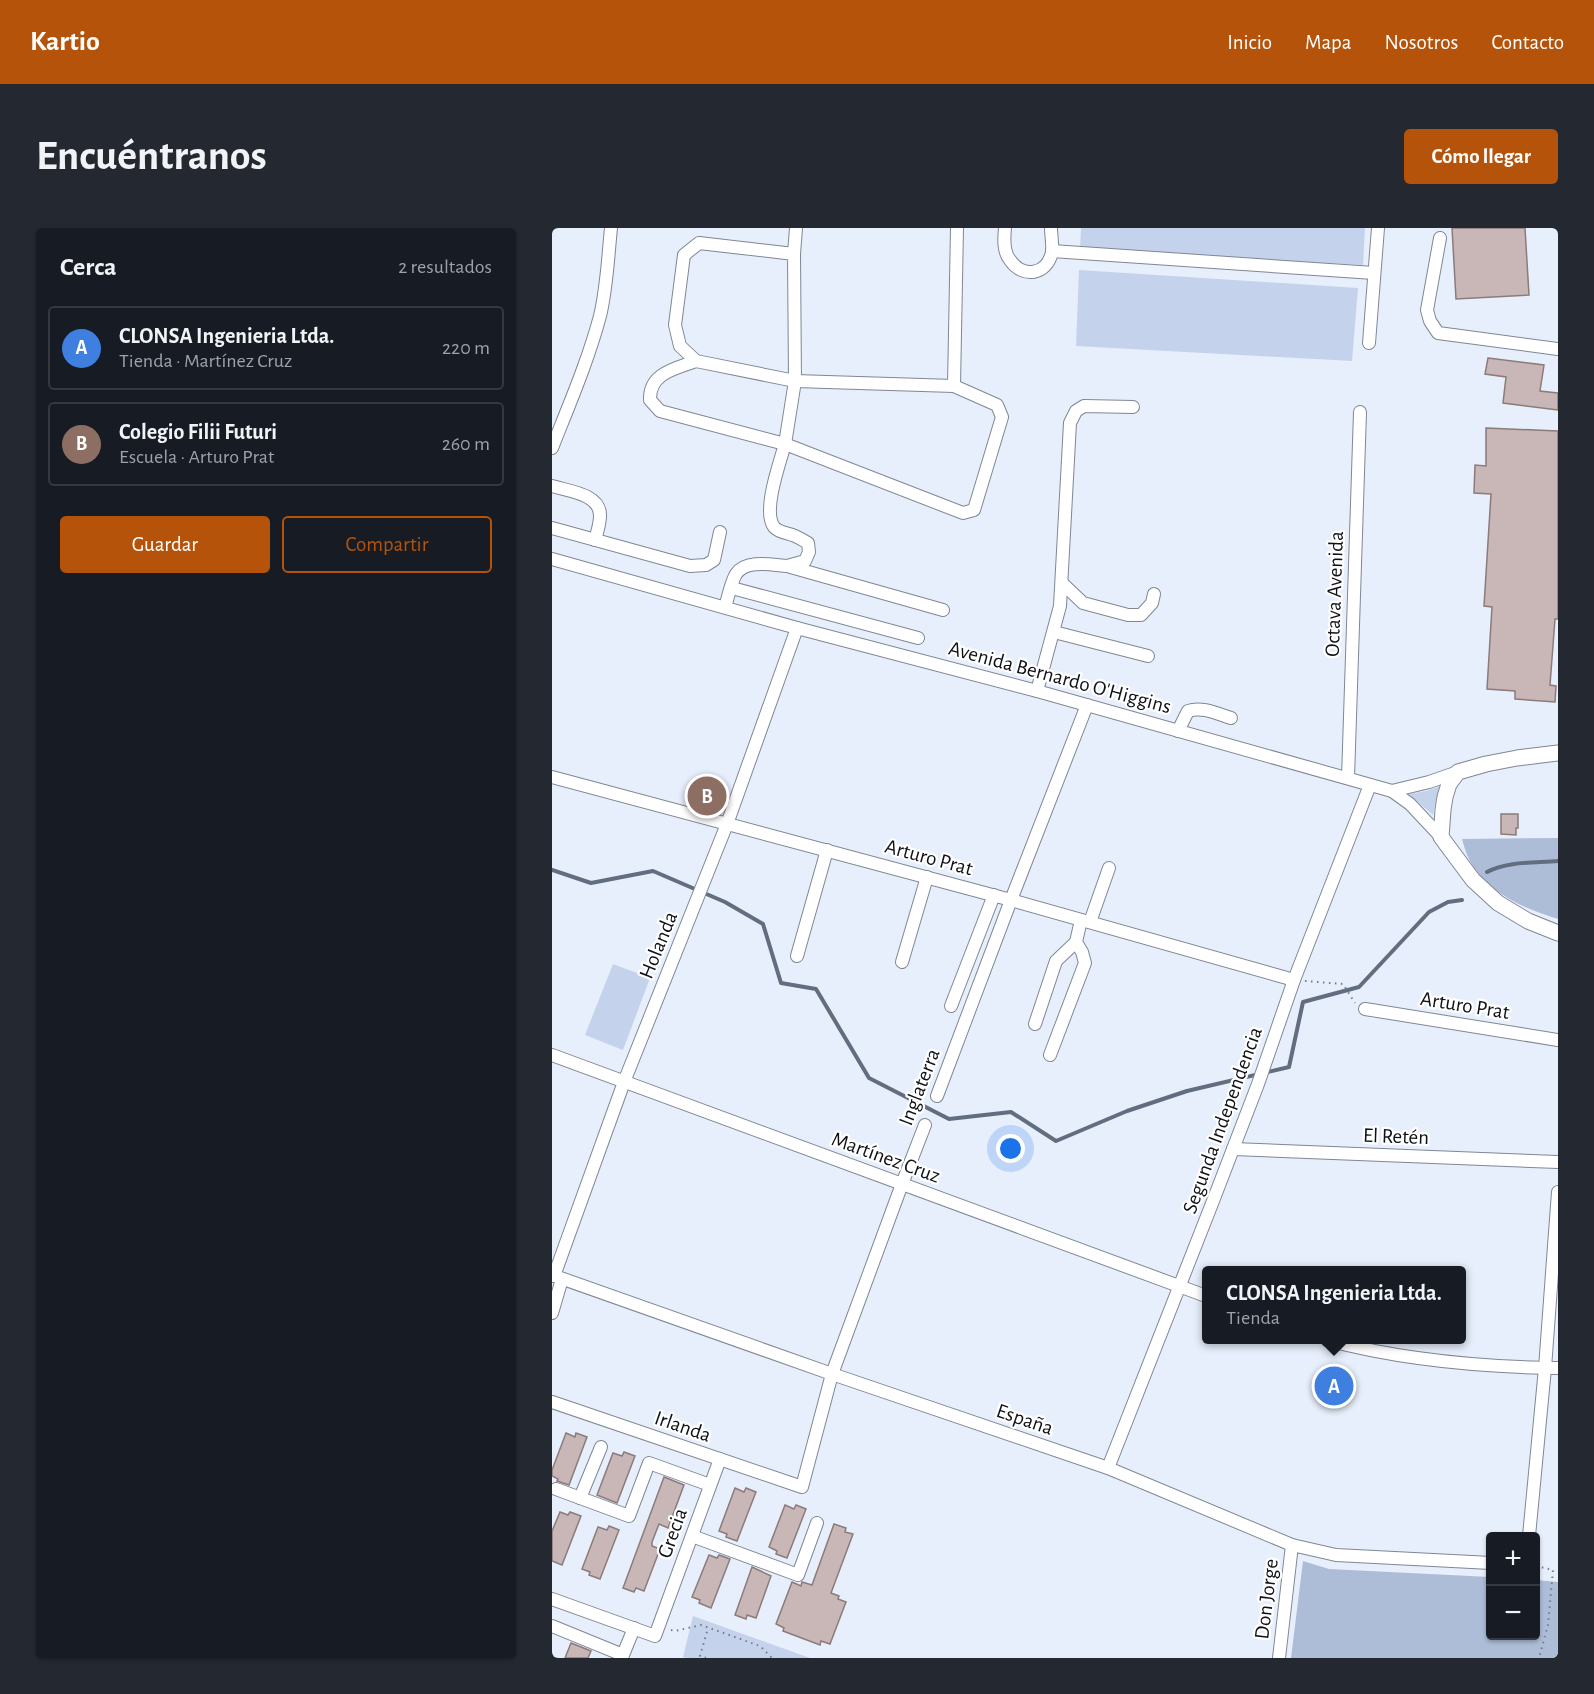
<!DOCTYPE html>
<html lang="es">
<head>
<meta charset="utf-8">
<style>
	:root { --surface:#171b24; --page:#242831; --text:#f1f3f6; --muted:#9ea1a6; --line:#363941; --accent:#b45309 }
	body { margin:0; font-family:"Alegreya Sans",sans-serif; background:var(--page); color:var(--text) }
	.controls { position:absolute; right:18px; bottom:18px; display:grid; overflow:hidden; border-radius:6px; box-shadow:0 2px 4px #0004 }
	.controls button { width:54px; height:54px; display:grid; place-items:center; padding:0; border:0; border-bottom:2px solid var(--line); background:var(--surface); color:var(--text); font:30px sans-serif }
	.you { position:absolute; left:459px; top:921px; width:21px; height:21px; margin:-15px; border:4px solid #fff; border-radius:50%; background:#1a73e8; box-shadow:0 0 0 9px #1a73e833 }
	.badge { display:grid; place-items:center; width:39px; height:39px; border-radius:50%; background:var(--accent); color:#fff; font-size:20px; font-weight:700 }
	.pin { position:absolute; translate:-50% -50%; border:3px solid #fff; box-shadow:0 2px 6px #0006 }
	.popup { position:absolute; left:650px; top:1038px; width:264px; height:78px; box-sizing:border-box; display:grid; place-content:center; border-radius:6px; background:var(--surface); filter:drop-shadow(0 2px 4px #0005); font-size:20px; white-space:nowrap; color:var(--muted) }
	.popup b { font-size:22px; color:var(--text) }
	.popup::after { content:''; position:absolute; left:50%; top:100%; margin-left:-12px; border:12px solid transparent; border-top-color:var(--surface) }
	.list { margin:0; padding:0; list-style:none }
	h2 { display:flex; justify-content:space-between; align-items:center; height:78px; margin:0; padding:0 24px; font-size:26px }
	h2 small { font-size:20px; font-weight:400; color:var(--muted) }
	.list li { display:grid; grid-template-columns:39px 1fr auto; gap:18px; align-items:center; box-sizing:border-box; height:84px; margin:0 12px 12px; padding:0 12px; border:2px solid var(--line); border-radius:6px }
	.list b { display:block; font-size:22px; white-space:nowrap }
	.list p { margin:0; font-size:20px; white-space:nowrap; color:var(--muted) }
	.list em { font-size:20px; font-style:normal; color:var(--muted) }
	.actions { display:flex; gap:12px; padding:18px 24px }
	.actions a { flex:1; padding:14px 0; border:2px solid var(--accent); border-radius:6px; text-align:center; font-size:21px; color:var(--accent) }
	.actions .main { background:var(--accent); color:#fff }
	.map { position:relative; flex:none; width:1006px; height:1430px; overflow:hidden; border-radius:6px }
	header { display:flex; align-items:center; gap:36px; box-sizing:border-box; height:84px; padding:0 30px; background:var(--accent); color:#fff }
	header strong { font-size:28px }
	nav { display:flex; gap:33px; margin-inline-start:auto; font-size:21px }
	.intro { display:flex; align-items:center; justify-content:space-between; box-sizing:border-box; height:144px; padding:0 36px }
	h1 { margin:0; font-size:42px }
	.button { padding:15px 27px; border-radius:6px; background:var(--accent); color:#fff; font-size:21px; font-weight:700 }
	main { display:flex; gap:36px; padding:0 36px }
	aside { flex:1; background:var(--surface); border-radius:6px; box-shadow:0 2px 4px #0004 }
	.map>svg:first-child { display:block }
</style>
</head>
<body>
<header>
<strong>Kartio</strong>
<nav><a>Inicio</a><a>Mapa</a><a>Nosotros</a><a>Contacto</a></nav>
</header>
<div class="intro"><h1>Encuéntranos</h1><a class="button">Cómo llegar</a></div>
<main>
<aside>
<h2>Cerca<small>2 resultados</small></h2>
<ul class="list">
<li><span class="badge" style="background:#3f7fe0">A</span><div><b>CLONSA Ingenieria Ltda.</b><p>Tienda · Martínez Cruz</p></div><em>220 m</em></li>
<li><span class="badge" style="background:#8d6e63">B</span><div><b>Colegio Filii Futuri</b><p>Escuela · Arturo Prat</p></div><em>260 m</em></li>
</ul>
<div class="actions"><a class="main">Guardar</a><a>Compartir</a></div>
</aside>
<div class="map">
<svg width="1006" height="1430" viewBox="0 0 1006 1430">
	<rect width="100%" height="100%" fill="#e7effc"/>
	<g fill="#c4d2ec">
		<polygon points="529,0 813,0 811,37 528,22"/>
		<polygon points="527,42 806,60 800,133 524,118"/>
		<polygon points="891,557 884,571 881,587 857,566 874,563"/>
		<polygon points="61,736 98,750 71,822 33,807"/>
		<polygon points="141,1388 258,1430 134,1430 131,1429"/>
	</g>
	<g fill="#adbcd7">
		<path d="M1006,610v81c-34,-10 -70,-26 -88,-58 -4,-7 -6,-15 -8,-22z"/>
		<polygon points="751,1333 777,1341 938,1349 939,1408 984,1408 984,1352 1006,1354 1006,1430 739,1430"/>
	</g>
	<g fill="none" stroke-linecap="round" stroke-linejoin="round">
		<g stroke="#626d80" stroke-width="4">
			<polyline points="0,642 39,655 101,643 173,674 211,696 229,755 264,761 317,850 397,891 459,884 504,913 575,883 635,863 737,839 751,774 807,759 877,684 896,674 910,672"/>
			<path d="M935,644c20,-11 48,-9 71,-11"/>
		</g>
	</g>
	<g fill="#c8b7b6" stroke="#8b7b7a" stroke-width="1.5">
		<polygon points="900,0 973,0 977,67 904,71"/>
		<polygon points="936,130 992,137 988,163 1006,165 1006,182 951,175 954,149 933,146"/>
		<polygon points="934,200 1006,203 1006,391 1003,391 998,457 1004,458 1003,474 963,471 963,463 935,461 940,379 932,378 939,266 922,265 923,237 934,238"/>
		<polygon points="949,586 966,586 966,600 964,600 964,607 949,606"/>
		<polygon points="14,1205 23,1209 24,1205 35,1209 17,1257 5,1253 6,1251 0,1248 0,1242"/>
		<polygon points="72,1224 83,1228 65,1275 45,1267 61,1225 70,1228"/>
		<polygon points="112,1249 132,1257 116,1300 107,1296 100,1314 100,1318 108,1321 92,1363 84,1360 82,1364 71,1360"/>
		<polygon points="183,1260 192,1264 194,1260 204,1264 185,1313 174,1309 175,1306 167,1303"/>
		<polygon points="233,1277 242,1281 244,1277 254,1281 235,1330 224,1326 225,1323 217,1319"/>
		<polygon points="8,1284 16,1287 18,1284 29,1288 10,1337 0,1333 0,1303"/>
		<polygon points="282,1296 294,1300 293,1304 301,1306 279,1365 287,1368 286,1371 294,1374 278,1416 269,1413 268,1417 231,1403 232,1400 224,1396 240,1354 249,1358 250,1354 260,1357"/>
		<polygon points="57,1298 67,1302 48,1351 37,1347 38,1344 30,1341 46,1299 55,1302"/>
		<polygon points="157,1327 165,1330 167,1327 178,1331 159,1380 147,1375 148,1372 140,1369"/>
		<polygon points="200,1339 219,1348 204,1390 195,1387 194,1391 183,1387"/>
		<polygon points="19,1415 39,1423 36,1430 13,1430"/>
	</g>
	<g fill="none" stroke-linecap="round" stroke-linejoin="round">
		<defs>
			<g id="minor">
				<path d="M453,0c-1,10 -2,24 5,32 13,19 37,15 42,-8 1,-7 -1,-17 -1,-24"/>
				<polyline points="888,10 875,82 878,93 886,105 1006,121"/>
				<polyline points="500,23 822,45"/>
				<polyline points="242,26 147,15 132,27 123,97 128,118 144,133 243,153 402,158 445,177 450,189 422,282 411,285 233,216 243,153 242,26 244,0"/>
				<polyline points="817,115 826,0"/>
				<path d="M144,133c-21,8 -47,12 -46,39l10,11 125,33c-5,18 -23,67 -11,83 5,6 15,6 21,9 5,2 9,5 13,7l1,9 -4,9 -18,5"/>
				<polyline points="402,158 405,0"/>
				<path d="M0,220c17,-43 36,-87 48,-132 7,-29 8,-59 11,-88"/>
				<path d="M0,258c16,5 49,8 48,30 0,8 -3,17 -5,24"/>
				<polyline points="0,300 138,338 154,337 162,332 168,304"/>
				<polyline points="0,331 245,400 485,463 840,563 877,554 906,544"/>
				<polyline points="510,355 531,375 576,387 589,387 600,375 602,366"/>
				<polyline points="180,360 366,410"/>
				<path d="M173,379c3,-9 6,-25 11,-33 10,-15 36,-9 51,-8l156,44"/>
				<polyline points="502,404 596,428"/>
				<polyline points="485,463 508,378 518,195 524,183 532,178 581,179"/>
				<path d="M626,503l10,-20c14,-5 30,3 43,7"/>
				<polyline points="0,549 459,672 742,752"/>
				<polyline points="796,550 808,184"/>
				<polyline points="840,563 858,576 889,609"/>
				<polyline points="538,694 557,640"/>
				<polyline points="245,728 275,622"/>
				<polyline points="350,734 375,649"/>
				<polyline points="399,778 442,667"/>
				<polyline points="813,781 1006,812"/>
				<polyline points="483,796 504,733 524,714"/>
				<polyline points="0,827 654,1068"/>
				<polyline points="498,827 533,735 530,724 524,714 529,692"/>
				<polyline points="385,868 459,672 535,477"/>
				<polyline points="681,921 1006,934"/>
				<polyline points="0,1047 280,1146 556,1240 740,1317 784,1327 939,1335"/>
				<polyline points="2,1048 72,854 175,596 245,400"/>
				<polyline points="0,1085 10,1051"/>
				<path d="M775,1112c75,20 153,27 231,28"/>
				<polyline points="0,1174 250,1259 280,1146 350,956 373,897"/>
				<polyline points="556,1240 661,973 706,856 742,752 818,557"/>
				<polyline points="4,1261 77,1288 97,1235 158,1257"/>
				<polyline points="28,1270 49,1219"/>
				<polyline points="140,1308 246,1347 265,1295"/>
				<polyline points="977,1308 993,1140 1006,964"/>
				<polyline points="0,1371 103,1408 168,1231"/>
				<polyline points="0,1398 71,1427 82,1400"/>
				<polyline points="727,1430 740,1317"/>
			</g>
			<polyline id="major" points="1006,525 965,530 934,536 906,544 897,556 893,569 891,582 889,609 921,652 946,675 976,693 1006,705"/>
		</defs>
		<use href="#minor" stroke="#808793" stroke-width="14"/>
		<use href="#major" stroke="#808793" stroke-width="17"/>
		<g stroke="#767b84" stroke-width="2" stroke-dasharray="1.5 4.5" stroke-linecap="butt">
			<polyline points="753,753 791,756 803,775"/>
			<polyline points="984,1338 1001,1342 996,1397 987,1430"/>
			<polyline points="119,1402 123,1403 149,1397 208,1418 220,1430"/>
			<polyline points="154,1430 148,1428 156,1400"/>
		</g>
		<use href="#minor" stroke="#fff" stroke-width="12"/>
		<use href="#major" stroke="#fff" stroke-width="15"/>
	</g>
	<g text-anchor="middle" stroke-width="4.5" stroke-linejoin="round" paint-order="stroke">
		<g font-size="21" fill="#0f1116" stroke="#fff">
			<text transform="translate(782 366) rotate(-88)" y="7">Octava Avenida</text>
			<text transform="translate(508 449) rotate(15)" y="7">Avenida Bernardo O'Higgins</text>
			<text transform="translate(377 629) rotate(15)" y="7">Arturo Prat</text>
			<text transform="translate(106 717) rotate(-68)" y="7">Holanda</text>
			<text transform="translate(913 777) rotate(9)" y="7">Arturo Prat</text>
			<text transform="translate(367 859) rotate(-69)" y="7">Inglaterra</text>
			<text transform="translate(670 892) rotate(-70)" y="7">Segunda Independencia</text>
			<text transform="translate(844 908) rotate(2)" y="7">El Retén</text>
			<text transform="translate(334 929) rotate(20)" y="7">Martínez Cruz</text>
			<text transform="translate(473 1191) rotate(19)" y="7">España</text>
			<text transform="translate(131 1198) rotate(19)" y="7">Irlanda</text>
			<text transform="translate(120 1305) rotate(-70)" y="7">Grecia</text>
			<text transform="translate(714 1371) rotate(-83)" y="7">Don Jorge</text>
		</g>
	</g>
</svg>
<div class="controls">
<button>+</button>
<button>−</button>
</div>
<div class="you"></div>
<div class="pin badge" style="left:782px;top:1158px;background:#3f7fe0">A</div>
<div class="popup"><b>CLONSA Ingenieria Ltda.</b>Tienda</div>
<div class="pin badge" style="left:155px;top:568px;background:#8d6e63">B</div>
</div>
</main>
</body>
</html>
